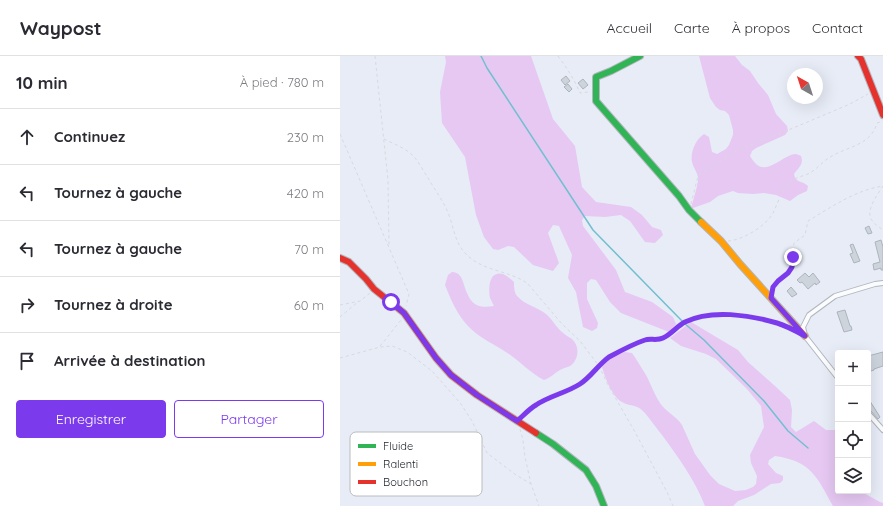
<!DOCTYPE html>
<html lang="fr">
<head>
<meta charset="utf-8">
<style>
	:root { --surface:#fff; --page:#f7f7f7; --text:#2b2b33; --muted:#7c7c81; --line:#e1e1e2; --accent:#7c3aed }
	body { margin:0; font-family:Quicksand,sans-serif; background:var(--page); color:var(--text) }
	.controls { position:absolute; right:12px; bottom:12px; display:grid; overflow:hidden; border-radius:4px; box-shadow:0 4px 16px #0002 }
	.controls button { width:36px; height:36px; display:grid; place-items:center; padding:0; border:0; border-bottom:1px solid var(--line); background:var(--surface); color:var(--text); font:20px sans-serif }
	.compass { position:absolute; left:447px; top:12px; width:36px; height:36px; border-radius:50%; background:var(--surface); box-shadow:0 4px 16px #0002; rotate:321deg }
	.stop { position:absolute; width:12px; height:12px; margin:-9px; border:3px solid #7c3aed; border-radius:50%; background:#fff }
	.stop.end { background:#7c3aed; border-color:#fff; box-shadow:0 1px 4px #0008 }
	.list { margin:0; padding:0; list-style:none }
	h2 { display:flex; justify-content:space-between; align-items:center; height:52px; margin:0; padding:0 16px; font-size:17px }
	h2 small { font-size:13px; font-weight:400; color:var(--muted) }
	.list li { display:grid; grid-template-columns:26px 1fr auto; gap:12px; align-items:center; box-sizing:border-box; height:56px; padding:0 16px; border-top:1px solid var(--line) }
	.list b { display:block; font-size:15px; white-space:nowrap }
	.list em { font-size:13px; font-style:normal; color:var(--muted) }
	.actions { display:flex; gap:8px; padding:12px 16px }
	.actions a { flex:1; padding:9px 0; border:1px solid var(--accent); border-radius:4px; text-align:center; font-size:14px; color:var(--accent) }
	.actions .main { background:var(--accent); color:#fff }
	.icon { flex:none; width:22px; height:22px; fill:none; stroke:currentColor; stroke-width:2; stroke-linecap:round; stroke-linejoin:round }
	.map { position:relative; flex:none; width:543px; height:450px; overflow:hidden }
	header { display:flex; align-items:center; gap:24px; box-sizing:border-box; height:56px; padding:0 20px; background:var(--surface); border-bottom:1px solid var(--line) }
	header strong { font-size:19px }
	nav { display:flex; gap:22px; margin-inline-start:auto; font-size:14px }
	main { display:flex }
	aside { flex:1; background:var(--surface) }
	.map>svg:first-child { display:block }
</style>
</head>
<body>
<header>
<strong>Waypost</strong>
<nav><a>Accueil</a><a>Carte</a><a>À propos</a><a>Contact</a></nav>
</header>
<main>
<aside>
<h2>10 min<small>À pied · 780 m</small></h2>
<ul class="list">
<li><svg class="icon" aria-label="ahead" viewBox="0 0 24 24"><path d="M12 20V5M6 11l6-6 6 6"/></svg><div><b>Continuez</b></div><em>230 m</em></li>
<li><svg class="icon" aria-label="left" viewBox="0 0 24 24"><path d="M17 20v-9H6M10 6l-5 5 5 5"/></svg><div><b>Tournez à gauche</b></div><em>420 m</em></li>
<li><svg class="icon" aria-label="left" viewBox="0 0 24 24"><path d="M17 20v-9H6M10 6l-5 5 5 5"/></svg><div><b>Tournez à gauche</b></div><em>70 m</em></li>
<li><svg class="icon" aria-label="right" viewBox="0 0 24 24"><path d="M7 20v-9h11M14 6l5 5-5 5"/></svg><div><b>Tournez à droite</b></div><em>60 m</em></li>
<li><svg class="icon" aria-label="arrive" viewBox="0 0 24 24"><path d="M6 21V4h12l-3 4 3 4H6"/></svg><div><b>Arrivée à destination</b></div></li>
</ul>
<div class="actions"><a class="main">Enregistrer</a><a>Partager</a></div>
</aside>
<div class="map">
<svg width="543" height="450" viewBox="0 0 543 450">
	<rect width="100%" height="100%" fill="#e7ecf7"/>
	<g fill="#e6c8f3">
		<polygon points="105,0 191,0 213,63 235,90 242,131 256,146 291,151 302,159 312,171 321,174 323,179 315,187 305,186 290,165 281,159 265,161 245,160 242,164 243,170 276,214 285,236 312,246 333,261 336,268 329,276 281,257 270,246 256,224 251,223 247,227 247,243 258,267 257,272 252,275 243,271 236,236 228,222 232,199 219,170 213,169 208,177 219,207 213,215 193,209 174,191 168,190 158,194 153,193 144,181 136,159 125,101 102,67 100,36 106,6"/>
		<path d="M359,0h36l7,9 8,6 8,12 10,12 8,19 11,12 1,5 -3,4 -29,13 -4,3 -2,5c2,3 4,6 6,8 12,11 27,-9 39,-10 2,0 4,1 6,2 3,8 -2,11 -7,18 2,10 8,6 14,12l-1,5 -9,4 -8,6 -14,-6 -12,-2 -11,1 -15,-1 -5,-2 -15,5 -8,6 -17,6h-2c2,-7 8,-26 7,-31 -1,-5 -5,-10 -6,-15 -2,-10 4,-23 12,-28l5,3 3,15 5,2 9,-5 3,-4 4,-10v-5l-4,-15 -4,-4 -5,-1 -4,-3 -6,-9z"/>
		<path d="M112,216c3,0 6,1 8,4 2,2 3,6 4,9 6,18 11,24 30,21 -1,-2 -3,-6 -4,-8 -2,-10 -1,-28 13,-24 4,2 8,5 11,8 0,5 0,10 3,14 8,9 20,11 29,18 6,5 10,13 16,18 3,3 7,5 10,7 8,7 7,21 -2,27 -2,1 -6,2 -8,3 -7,3 -11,9 -18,11 -14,-7 -23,-18 -35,-26 -13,-9 -30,-16 -41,-28 -11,-12 -17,-26 -23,-41l3,-10z"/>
		<path d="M351,266l47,28 10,12 27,24 15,14 2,10 -1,17 5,5 18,-11 12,9h12c0,9 -3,18 0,27v34h22l20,11 3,1v3h-50c-16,-29 -22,-45 -58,-50l-6,4 -1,4 8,9 7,3v4l-3,3 -9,1 -17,11 -16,6 -5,5h-28c-10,-26 -27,-49 -43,-71 -6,-7 -11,-15 -17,-22 -8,-9 -12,-6 -21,-10 -11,-4 -19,-25 -22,-36 4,-6 16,-15 23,-15 2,0 5,1 7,1 5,7 9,14 14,22 5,9 8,19 14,28 6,9 16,13 22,22l13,29 15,21 9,9 16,7 11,-1 7,-3 3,-3 1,-8 -6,-13 -1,-8 14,-28 -3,-21 -14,-17 -31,-30 -10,-5 -25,-8 -11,-8z"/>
	</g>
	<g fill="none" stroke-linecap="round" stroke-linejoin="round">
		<polyline stroke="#72bfd0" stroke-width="1.5" points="141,0 147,12 253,174 344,267 364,284 424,345 448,375 468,392"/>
	</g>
	<g fill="#ced4dc" stroke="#aeb4bc">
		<polygon points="226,20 230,25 225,29 221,24"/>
		<polygon points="243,23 248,29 243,33 238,27"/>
		<polygon points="228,28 232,33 229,36 224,31"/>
		<polygon points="529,170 532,177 528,178 525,172"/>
		<polygon points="541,184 543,191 543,214 541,214 541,212 534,214 533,208 540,206 535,186"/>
		<polygon points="513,188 520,205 514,207 510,198 513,197 510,189"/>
		<polygon points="465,217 469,221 473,217 480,226 476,229 475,227 468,233 462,226 460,227 457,224"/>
		<polygon points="451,231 457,238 452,241 447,235"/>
		<polygon points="505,254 510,270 511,270 512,274 504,276 497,256"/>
		<polygon points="543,296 543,310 534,313 534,314 528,316 528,300"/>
		<polygon points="528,342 540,361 538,363 531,355 528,354"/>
	</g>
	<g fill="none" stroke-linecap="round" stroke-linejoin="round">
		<defs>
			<g id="street">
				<polyline points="498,322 465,280 463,271 469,259 495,240 535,228 543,227"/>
				<polyline points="528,357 543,374"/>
			</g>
			<g id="fast">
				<polyline points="300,0 271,15 256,21 256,45 339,140 349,154 361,166"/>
				<polyline points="196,377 213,388 246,414 256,430 264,450"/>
			</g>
			<polyline id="slow" points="361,166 381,185 400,208 465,280"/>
			<g id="jam">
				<polyline points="518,0 521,3 543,59"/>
				<polyline points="0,202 9,206 26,223 34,233 64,257 96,302 111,319 137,339 196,377"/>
			</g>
		</defs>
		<use href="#street" stroke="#b2b6be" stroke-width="6"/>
		<use href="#fast" stroke="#b2b6be" stroke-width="8"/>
		<use href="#slow" stroke="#b2b6be" stroke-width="8"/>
		<use href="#jam" stroke="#b2b6be" stroke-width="8"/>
		<g stroke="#d9d9dd" stroke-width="1" stroke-dasharray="3 3" stroke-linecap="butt">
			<polyline points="35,0 48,124 49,189"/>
			<path d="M218,0c9,12 16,23 22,37l8,-1 2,2"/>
			<polyline points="0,78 69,238 66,250"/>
			<path d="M44,83c10,5 24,10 31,19 5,6 9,14 13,20 7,12 16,24 21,37 5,14 6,28 17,39 17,18 44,16 62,30l34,40 18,17 19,25 9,19 27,47 32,60 6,14"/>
			<path d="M543,130c-5,8 -17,23 -12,33 3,5 8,8 12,11"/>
			<polyline points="351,148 358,120 396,95 458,70 510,48 528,38"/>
			<path d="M388,185c15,-1 38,-15 45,-28 4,-8 11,-28 18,-32 6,-4 13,-5 19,-8 8,-5 14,-13 22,-17 17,-10 39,-11 45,-33l6,-2"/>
			<path d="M432,236c2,-11 11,-13 17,-20 5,-8 4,-20 5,-29l11,-8 3,-14c23,-14 48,-31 75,-35"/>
			<polyline points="0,249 20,245 30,237"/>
			<polyline points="0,261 19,245"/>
			<path d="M40,290c8,-9 14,-18 22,-27"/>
			<polyline points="0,302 40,291 52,290 67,296 92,315 121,348 132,365 147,397 176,419 191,428"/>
			<polyline points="182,361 195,349 240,328 248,321 259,310 268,302 306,283 321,283 333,276 344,267 356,262 370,259 400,259 438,267 451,273"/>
			<polyline points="180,373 183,384 185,401 191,428 199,450"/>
		</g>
		<use href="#street" stroke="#fbfcfe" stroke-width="4"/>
		<use href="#fast" stroke="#30b455" stroke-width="6"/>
		<use href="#slow" stroke="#ff9f0a" stroke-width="6"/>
		<use href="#jam" stroke="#e5322d" stroke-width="6"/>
	</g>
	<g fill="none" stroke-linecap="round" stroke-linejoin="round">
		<path stroke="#7c3aed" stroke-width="5" d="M51,246l13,11 32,45 15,17 26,20 40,26c6,-5 12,-12 19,-16 13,-9 30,-12 44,-21 11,-7 18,-19 29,-27 11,-6 24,-13 36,-17 5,-2 12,1 18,-2 9,-4 14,-12 22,-16 26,-13 65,-7 92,1 10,3 19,8 28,13l-34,-38 2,-11 5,-6 10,-8 4,-6 1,-10"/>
	</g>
	<rect x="10" y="376" width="132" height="64" rx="6" fill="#fff" stroke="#bbbcbe" stroke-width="1"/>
	<rect x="18" y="388" width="18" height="4" fill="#30b455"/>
	<rect x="18" y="406" width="18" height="4" fill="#ff9f0a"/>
	<rect x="18" y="424" width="18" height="4" fill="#e5322d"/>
	<g font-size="11" fill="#1c1f27">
		<text x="43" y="394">Fluide</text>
		<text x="43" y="412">Ralenti</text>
		<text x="43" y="430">Bouchon</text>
	</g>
</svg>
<div class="controls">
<button>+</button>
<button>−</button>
<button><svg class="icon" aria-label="locate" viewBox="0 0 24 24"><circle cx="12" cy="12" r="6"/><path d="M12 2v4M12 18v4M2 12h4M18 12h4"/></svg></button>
<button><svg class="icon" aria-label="layers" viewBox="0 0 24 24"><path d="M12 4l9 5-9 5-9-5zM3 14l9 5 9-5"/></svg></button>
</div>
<svg class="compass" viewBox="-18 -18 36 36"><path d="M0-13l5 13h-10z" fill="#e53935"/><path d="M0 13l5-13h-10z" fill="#7c7c81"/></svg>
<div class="stop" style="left:51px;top:246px"></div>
<div class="stop end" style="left:453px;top:201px"></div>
</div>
</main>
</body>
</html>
